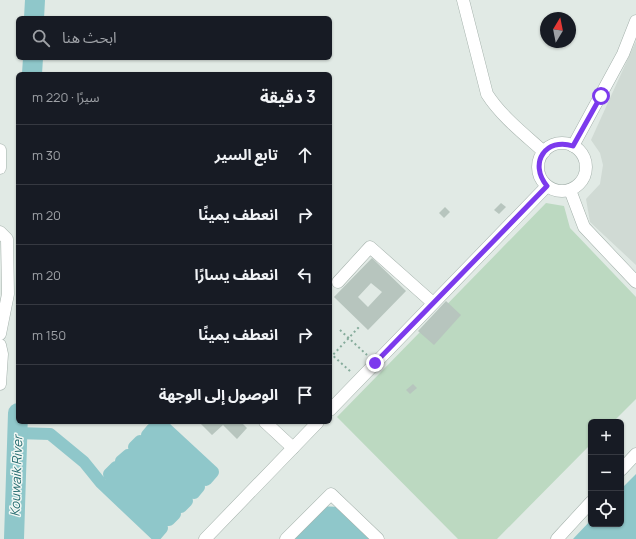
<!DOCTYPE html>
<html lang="ar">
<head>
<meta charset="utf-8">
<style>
	:root { --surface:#171b24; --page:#20242c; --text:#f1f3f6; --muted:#9ea1a6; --line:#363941 }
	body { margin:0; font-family:Manrope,"Noto Sans Arabic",sans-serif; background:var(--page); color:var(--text); direction:rtl }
	.controls { position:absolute; right:12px; bottom:12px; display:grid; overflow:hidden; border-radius:6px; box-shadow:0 1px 3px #0004 }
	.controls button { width:36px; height:36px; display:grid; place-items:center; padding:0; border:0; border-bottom:1px solid var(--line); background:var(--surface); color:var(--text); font:20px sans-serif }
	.compass { position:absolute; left:540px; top:12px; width:36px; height:36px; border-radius:50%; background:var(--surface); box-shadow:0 1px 3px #0004; rotate:10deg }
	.stop { position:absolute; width:12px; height:12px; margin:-9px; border:3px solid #7c3aed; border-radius:50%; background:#fff }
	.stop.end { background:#7c3aed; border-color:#fff; box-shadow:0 1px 4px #0008 }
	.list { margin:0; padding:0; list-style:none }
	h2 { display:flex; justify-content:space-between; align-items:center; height:52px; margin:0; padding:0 16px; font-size:17px }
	h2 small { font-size:13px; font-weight:400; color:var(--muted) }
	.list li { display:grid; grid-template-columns:26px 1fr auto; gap:12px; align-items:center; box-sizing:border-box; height:60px; padding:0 16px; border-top:1px solid var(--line) }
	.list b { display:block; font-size:15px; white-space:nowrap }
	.list em { font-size:13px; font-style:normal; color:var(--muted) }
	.icon { flex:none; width:22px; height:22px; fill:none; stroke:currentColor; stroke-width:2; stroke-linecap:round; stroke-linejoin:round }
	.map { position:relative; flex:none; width:636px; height:539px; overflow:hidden; direction:ltr }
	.search { position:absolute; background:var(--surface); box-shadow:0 1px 3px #0004; left:16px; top:16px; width:316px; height:44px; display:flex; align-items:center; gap:10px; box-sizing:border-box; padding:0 14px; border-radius:6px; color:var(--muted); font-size:15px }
	.panel { position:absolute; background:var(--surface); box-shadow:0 1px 3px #0004; left:16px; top:72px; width:316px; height:352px; border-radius:6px; direction:rtl }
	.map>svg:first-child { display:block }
</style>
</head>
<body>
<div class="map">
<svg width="636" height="539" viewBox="0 0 636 539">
	<rect width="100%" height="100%" fill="#e1eae5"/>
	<polygon fill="#d0dad4" points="636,41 636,265 590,222 586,199 600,184 603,165 600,153 591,140"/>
	<polygon fill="#bcd9c1" points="546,203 564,206 570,228 636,297 636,399 613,422 591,422 591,444 497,539 458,539 337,417"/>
	<g fill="#8fc7ca">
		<polygon points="636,474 636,539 573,539 591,520 591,524 621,524 621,489"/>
		<polygon points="316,506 342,507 374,539 283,539"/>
	</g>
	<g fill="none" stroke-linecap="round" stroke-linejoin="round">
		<polyline stroke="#8fc7ca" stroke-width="12" points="17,433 50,434 84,462 101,483 156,535 162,528 109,474 116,467 169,520 175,514 121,461 128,455 181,507 187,501 134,447 140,441 194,493 199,487 147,435 152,429 206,480 213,472 159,422"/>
		<g stroke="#8fc7ca" stroke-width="20">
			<polyline points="34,18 35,0"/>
			<polyline points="32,74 33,58"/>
			<polyline points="14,539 18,413"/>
		</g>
	</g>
	<g fill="#b7c5be" fill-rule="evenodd">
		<polygon points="501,203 506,207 499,214 494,210"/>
		<polygon points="445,207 450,212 444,218 439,213"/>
		<path d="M372,258l34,33 -38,39 -34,-33zM371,283l11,9 -14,15 -10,-10z"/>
		<polygon points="446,301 461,315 434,345 418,331"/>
		<polygon points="413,384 417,388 410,394 406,390"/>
		<polygon points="199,422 241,422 247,428 237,439 223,425 212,435"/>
	</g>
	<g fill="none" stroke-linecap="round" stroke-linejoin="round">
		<defs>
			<g id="minor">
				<path d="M463,0l24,94c14,22 37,40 57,58"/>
				<circle cx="562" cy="167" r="24"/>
				<polyline points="573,146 623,54 636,21"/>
				<polyline points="0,150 0,168"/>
				<polyline points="570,190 584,227 636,282"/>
				<polyline points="0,232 7,239 8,294 0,334"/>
				<polyline points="338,282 370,247 433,303"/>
				<polyline points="0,345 2,354 0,384"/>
				<polyline points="330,410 547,186"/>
				<polyline points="265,422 293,448"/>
				<polyline points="621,470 636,454"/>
				<polyline points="205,539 318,422"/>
				<polyline points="286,539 331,494 378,539"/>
				<polyline points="557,539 591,502"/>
			</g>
		</defs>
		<use href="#minor" stroke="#a4b1ab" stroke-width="13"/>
		<g stroke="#85ab9b" stroke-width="2" stroke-dasharray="2 3" stroke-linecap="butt">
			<polyline points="340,330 367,355"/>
			<polyline points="330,353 351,372"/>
			<polyline points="330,358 359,327"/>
		</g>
		<use href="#minor" stroke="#fff" stroke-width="12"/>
	</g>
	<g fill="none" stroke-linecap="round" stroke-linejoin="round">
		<path stroke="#7c3aed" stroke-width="5" d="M375,363l172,-177c-19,-23 -1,-49 26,-40l28,-50"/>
	</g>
	<g text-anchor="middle" stroke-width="3" stroke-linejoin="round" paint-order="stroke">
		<g font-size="13" font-style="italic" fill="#246b6f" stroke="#f1f7f4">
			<text transform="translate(16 476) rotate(-88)" y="5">Kouwaik River</text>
		</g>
	</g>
</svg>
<div class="controls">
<button>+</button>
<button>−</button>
<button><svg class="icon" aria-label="locate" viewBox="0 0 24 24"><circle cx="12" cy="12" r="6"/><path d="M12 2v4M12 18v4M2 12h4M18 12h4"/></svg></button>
</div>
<svg class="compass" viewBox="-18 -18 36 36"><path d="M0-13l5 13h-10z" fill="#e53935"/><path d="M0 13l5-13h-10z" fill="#9ea1a6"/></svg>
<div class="stop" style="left:601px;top:96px"></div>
<div class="stop end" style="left:375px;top:363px"></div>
<div class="search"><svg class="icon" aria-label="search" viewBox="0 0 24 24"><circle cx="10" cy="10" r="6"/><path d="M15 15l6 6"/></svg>ابحث هنا</div>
<section class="panel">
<h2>3 دقيقة<small>سيرًا · 220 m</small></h2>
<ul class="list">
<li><svg class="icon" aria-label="ahead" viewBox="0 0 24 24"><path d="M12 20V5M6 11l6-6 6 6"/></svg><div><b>تابع السير</b></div><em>30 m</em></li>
<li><svg class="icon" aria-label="right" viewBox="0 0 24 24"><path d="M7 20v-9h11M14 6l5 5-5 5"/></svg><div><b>انعطف يمينًا</b></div><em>20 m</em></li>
<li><svg class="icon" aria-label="left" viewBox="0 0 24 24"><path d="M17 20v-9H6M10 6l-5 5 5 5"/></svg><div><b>انعطف يسارًا</b></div><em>20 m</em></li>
<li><svg class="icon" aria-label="right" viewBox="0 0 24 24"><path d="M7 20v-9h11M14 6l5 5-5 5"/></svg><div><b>انعطف يمينًا</b></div><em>150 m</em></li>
<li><svg class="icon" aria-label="arrive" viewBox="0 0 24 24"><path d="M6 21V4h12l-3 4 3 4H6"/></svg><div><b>الوصول إلى الوجهة</b></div></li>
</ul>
</section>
</div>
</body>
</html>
